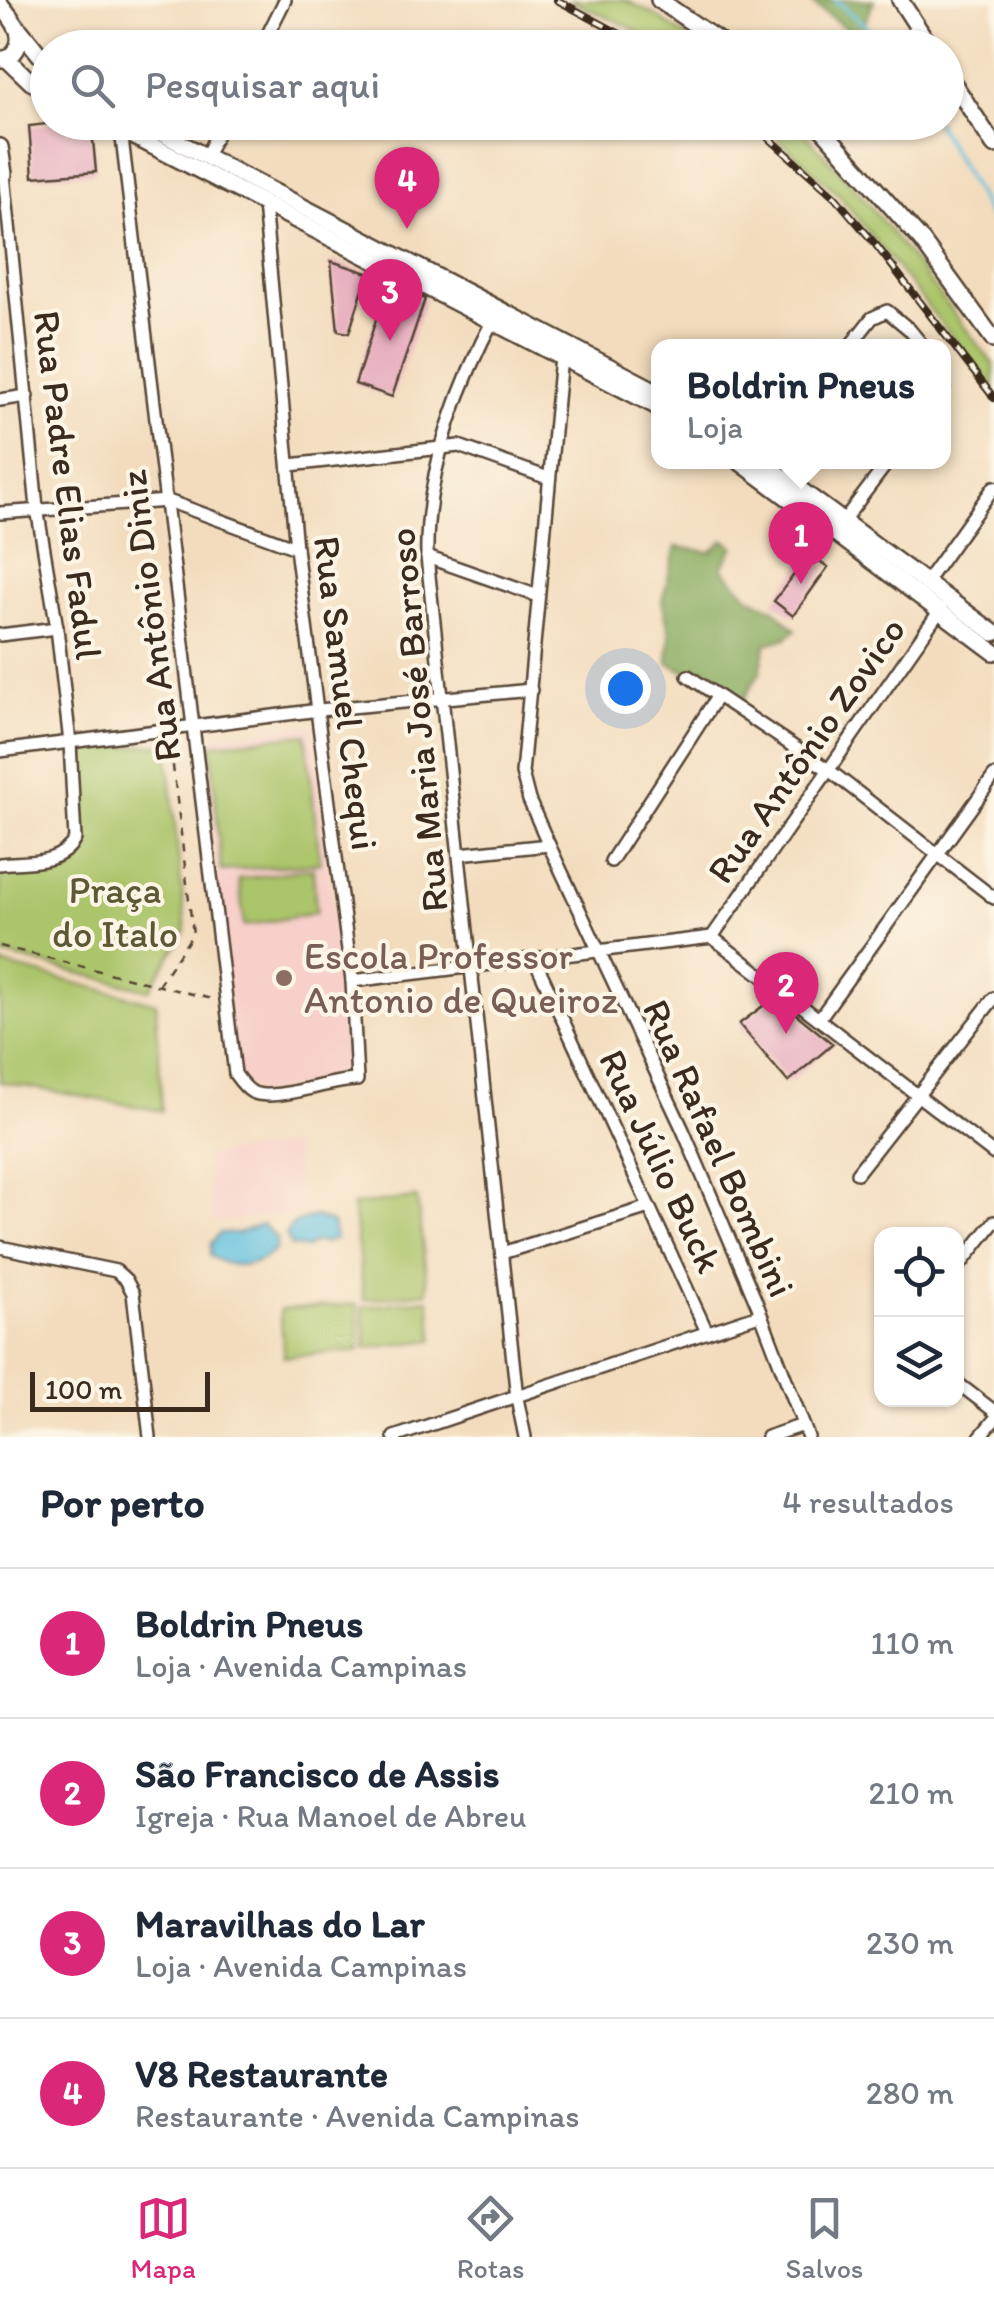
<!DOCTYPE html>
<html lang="pt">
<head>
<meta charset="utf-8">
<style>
	:root { --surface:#fff; --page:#f6f6f7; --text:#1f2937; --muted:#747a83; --line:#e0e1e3; --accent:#db2777 }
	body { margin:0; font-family:Itim,sans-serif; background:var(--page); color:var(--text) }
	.controls { position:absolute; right:30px; bottom:30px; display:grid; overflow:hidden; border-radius:20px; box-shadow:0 2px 8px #0004 }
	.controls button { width:90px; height:90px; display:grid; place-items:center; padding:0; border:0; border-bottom:2px solid var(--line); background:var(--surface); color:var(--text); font:50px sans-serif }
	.scale { position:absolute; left:30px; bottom:25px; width:180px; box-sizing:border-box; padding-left:10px; border:5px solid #3b2a1e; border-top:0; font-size:28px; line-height:35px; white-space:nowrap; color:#3b2a1e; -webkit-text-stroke:8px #fcf5e5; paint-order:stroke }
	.you { position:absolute; left:625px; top:688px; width:35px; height:35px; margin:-25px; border:8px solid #fff; border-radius:50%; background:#1a73e8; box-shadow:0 0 0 15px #1a73e833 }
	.badge { display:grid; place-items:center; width:65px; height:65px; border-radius:50%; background:var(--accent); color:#fff; font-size:32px; font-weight:700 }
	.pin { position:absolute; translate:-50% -82px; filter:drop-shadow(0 2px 5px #0008) }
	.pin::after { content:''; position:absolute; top:52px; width:35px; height:30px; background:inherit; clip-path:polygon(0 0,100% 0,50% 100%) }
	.popup { position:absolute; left:651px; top:339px; width:300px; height:130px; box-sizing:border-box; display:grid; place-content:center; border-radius:20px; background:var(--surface); filter:drop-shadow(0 2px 8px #0005); font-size:32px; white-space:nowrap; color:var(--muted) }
	.popup b { font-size:38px; color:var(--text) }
	.popup::after { content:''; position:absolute; left:50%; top:100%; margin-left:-20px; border:20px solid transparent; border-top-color:var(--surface) }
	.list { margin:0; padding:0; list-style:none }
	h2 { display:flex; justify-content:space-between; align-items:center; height:130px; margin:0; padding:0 40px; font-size:42px }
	h2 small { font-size:32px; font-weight:400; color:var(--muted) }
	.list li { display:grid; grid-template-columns:65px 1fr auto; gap:30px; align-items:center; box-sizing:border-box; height:150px; padding:0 40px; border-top:2px solid var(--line) }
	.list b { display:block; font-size:38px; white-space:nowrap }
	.list p { margin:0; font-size:32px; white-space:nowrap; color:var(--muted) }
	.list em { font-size:32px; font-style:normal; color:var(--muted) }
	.icon { flex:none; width:55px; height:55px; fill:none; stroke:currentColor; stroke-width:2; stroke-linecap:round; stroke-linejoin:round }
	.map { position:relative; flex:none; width:994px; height:1437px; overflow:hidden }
	.search { position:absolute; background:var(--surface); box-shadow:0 2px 8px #0004; left:30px; right:30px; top:30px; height:110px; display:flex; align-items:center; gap:25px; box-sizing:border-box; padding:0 35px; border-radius:55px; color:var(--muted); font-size:38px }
	.sheet { height:730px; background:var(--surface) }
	nav { display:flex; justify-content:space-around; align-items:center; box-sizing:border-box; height:140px; border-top:2px solid var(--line); background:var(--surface); font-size:28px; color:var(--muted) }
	nav a { display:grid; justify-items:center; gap:5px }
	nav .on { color:var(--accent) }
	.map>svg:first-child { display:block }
</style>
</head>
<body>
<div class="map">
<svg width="994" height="1437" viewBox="0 0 994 1437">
	<rect width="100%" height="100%" fill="#fcf5e5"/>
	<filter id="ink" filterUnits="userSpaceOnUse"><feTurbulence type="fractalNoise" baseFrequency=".01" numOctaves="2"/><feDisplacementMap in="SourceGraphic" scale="20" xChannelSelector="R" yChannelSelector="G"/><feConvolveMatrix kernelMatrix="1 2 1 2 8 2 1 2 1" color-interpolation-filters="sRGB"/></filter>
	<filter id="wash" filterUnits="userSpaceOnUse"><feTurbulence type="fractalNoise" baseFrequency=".0048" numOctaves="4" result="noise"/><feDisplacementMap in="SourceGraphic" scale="40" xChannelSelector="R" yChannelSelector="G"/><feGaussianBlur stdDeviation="2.25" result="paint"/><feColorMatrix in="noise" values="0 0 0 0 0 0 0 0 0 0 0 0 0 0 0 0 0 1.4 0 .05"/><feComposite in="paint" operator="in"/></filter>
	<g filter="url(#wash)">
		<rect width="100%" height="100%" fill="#f3dcbd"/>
		<g fill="#f7d0c9">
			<polygon points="312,725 351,1062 342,1077 260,1095 235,1074 204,738"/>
			<polygon points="293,1145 300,1212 212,1223 205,1156"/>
		</g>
		<g fill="#abc56b" stroke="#737844" stroke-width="2.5">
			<polygon points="568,0 625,0 652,13 701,47 661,47 630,27"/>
			<polygon points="761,123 795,123 865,199 994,365 994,390 839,195"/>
			<polygon points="306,734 320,863 221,871 211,744"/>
			<path d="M164,744l4,10 18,177 -37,59 -149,-36v-81c30,-3 62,-1 81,-26v-90l9,-8z"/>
			<polygon points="313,868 316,913 244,926 239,879"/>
			<polygon points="0,964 156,1003 162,1111 0,1082"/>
			<polygon points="417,1198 428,1292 364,1300 353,1205"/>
			<polygon points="429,1299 434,1340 366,1348 362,1307"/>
			<polygon points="357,1304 360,1350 284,1357 280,1310"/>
		</g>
		<g fill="#88aa5f" stroke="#626a3e" stroke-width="2.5">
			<polygon points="808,0 874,0 859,38"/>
			<polygon points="724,540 734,546 722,568 748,596 774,609 796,630 786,638 766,644 760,672 743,700 668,663 670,634 662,601 676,547 711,552"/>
		</g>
		<g fill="#61c0df" stroke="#4e757e" stroke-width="2.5">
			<path d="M315,1217l17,6 3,16 -10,4 -10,-1 -8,6 -16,-2 -5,-12c6,-12 16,-15 29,-17z"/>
			<path d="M262,1224l14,14v11c-19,19 -43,21 -66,7l1,-13 9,-10 16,1z"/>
		</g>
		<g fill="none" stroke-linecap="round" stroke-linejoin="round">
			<g stroke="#61c0df" stroke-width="4">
				<polyline points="835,0 892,48"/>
				<polyline points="936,122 994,225"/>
			</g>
		</g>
		<g id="blocks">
			<g fill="#e7adbf">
				<polygon points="64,122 66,132 92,129 96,172 33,177 29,126"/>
				<polygon points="331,261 368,273 349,333 338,331"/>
				<polygon points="387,286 425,299 392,397 355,384"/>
				<polygon points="809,555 828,567 793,616 774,601"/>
				<polygon points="775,997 833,1044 788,1082 739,1024"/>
			</g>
		</g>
	</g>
	<g filter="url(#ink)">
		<use href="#blocks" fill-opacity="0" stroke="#574536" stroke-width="2.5"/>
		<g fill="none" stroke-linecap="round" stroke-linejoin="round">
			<defs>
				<g id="street">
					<polyline points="261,48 285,0"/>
					<path d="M121,130l114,944c5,7 10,14 17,18 21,11 77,-12 105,-12l-5,-99 -56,-433 -32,-344"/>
					<polyline points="206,156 223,122"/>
					<path d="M496,314c-39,74 -71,160 -69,243l90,841 8,39"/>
					<polyline points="850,346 872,318 887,311 910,330 923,346"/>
					<polyline points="561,357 522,773 529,800 549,845 683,1130 757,1304 808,1437"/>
					<polyline points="944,376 944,386"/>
					<polyline points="0,400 27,396"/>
					<polyline points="290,465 459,446 548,478"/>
					<polyline points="0,513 168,501 296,548"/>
					<polyline points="844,520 888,462"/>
					<polyline points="427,557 538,596"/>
					<polyline points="926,582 994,487"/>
					<polyline points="0,635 57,628"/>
					<polyline points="688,676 830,771 994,898"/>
					<polyline points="0,751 319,710 531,690"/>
					<polyline points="459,854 549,845"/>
					<polyline points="611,861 717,697"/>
					<path d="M0,864c28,-3 60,2 75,-25l-5,-96 -13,-115 -20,-120 -33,-334"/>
					<polyline points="712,937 941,609"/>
					<polyline points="712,937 994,1154"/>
					<polyline points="535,960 707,1332"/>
					<polyline points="352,981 712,937"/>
					<polyline points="819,1019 994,776"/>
					<polyline points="857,1173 994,998"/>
					<polyline points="0,1247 116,1271 126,1280 133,1293 150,1437"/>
					<polyline points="502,1253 649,1207"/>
					<polyline points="956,1270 994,1222"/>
					<polyline points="956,1382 994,1411"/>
					<polyline points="394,1437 759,1315"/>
					<polyline points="767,1437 803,1425"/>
					<polyline points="980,1437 994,1420"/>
				</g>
				<g id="secondary">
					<polyline points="659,0 729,48"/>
					<polyline points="900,0 931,48"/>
					<path d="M0,4c15,18 31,37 7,55h-7"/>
					<polyline points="20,30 48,65"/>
					<polyline points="7,59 31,82 48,91"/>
					<polyline points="946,72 994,145"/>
					<polyline points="106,122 658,407"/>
					<polyline points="140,122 658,392"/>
					<polyline points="816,122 922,241 994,340"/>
					<polyline points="0,147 4,174 0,174"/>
					<polyline points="740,462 994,652"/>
					<polyline points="763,462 994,633"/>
				</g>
			</defs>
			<use href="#street" stroke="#574536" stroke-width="16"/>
			<use href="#secondary" stroke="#574536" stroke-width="20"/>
			<g stroke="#574536" stroke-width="2.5" stroke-dasharray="8 8" stroke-linecap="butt">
				<polyline points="0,946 212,999"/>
				<polyline points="158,985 193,934 170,741"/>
			</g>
			<use href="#street" stroke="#fff" stroke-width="11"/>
			<use href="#secondary" stroke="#fff" stroke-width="15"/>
			<defs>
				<g id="rail">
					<polyline points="557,0 646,48"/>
					<polyline points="751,122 835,197 876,245 994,398"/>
				</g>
			</defs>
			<use href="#rail" stroke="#3b2a1e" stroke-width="8"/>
			<use href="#rail" stroke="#fcf5e5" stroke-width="4" stroke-dasharray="11" stroke-linecap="butt"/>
		</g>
	</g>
	<circle fill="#8d6e63" stroke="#fcf5e5" stroke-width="4" cx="284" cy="978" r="10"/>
	<g text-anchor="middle" stroke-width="8" stroke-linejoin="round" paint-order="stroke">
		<g font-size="38" fill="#3b2a1e" stroke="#fcf5e5">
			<text transform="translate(68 485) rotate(83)" y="13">Rua Padre Elias Fadul</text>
			<text transform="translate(150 616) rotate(-97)" y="13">Rua Antônio Diniz</text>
			<text transform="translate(346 693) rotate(83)" y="13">Rua Samuel Chequi</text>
			<text transform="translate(418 720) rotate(-95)" y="13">Rua Maria José Barroso</text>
			<text transform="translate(806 750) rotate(-55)" y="13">Rua Antônio Zovico</text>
			<text transform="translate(719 1148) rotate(66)" y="13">Rua Rafael Bombini</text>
			<text transform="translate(661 1161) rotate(65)" y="13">Rua Júlio Buck</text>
		</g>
		<g font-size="38" fill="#5d5835" stroke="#fcf5e5">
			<text x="115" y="903">Praça<tspan x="115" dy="44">do Italo</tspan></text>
		</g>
		<g font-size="38" fill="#785e54" stroke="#fcf5e5" text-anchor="start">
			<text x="304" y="969">Escola Professor<tspan x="304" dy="44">Antonio de Queiroz</tspan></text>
		</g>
	</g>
</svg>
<div class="controls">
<button><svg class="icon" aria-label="locate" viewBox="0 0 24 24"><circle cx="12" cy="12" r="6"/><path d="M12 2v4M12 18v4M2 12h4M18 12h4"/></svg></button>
<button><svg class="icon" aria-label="layers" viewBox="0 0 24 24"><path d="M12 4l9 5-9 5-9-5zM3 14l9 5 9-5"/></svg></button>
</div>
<div class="scale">100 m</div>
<div class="you"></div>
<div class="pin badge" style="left:801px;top:584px">1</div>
<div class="popup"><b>Boldrin Pneus</b>Loja</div>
<div class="pin badge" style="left:786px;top:1034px">2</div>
<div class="pin badge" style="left:390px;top:341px">3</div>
<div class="pin badge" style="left:407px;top:229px">4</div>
<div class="search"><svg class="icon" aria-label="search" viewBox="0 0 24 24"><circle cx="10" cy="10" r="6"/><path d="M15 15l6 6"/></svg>Pesquisar aqui</div>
</div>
<section class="sheet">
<h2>Por perto<small>4 resultados</small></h2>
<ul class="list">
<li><span class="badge">1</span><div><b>Boldrin Pneus</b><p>Loja · Avenida Campinas</p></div><em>110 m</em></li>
<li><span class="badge">2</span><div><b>São Francisco de Assis</b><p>Igreja · Rua Manoel de Abreu</p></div><em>210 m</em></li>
<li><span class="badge">3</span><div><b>Maravilhas do Lar</b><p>Loja · Avenida Campinas</p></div><em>230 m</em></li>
<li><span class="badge">4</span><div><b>V8 Restaurante</b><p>Restaurante · Avenida Campinas</p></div><em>280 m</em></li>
</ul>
</section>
<nav>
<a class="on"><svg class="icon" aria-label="map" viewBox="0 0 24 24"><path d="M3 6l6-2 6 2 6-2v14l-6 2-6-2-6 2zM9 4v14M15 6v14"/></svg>Mapa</a>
<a><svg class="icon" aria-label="directions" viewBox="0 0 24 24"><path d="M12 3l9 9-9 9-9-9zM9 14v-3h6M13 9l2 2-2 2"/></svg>Rotas</a>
<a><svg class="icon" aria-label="saved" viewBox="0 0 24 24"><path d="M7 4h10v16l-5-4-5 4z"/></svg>Salvos</a>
</nav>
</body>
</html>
